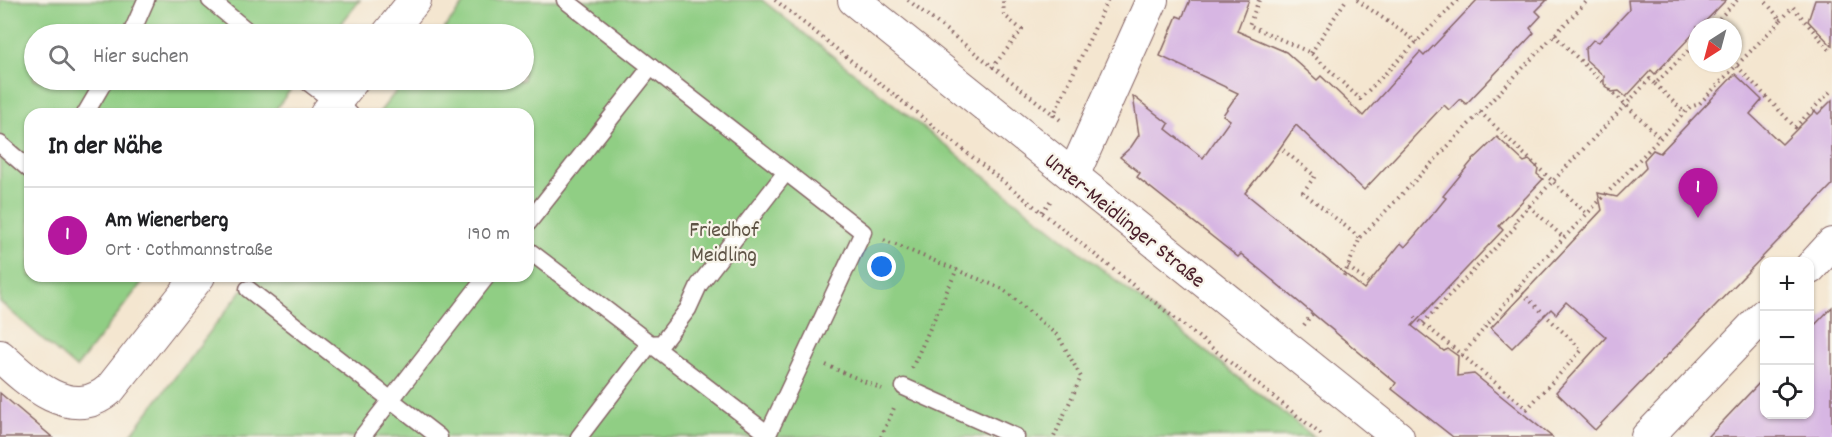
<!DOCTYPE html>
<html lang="de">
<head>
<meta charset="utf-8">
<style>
	:root { --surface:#fff; --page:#f2f2f2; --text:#202124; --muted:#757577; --line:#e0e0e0; --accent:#b5179e }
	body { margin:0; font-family:Dekko,sans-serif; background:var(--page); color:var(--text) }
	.controls { position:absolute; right:18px; bottom:18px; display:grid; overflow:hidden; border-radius:12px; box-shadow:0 2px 4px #0004 }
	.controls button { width:54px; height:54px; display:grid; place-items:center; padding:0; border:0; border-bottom:2px solid var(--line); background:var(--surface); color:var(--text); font:30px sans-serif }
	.compass { position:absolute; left:1688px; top:18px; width:54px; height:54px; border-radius:50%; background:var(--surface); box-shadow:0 2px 4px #0004; rotate:216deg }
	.you { position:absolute; left:882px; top:267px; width:21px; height:21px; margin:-15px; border:4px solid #fff; border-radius:50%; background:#1a73e8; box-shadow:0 0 0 9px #1a73e833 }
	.badge { display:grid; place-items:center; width:39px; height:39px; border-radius:50%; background:var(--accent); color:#fff; font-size:20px; font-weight:700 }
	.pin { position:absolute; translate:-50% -50px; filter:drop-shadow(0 2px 3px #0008) }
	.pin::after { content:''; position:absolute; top:32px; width:21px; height:18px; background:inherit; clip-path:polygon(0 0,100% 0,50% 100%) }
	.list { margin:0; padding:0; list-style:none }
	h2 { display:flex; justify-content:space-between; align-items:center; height:78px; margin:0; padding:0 24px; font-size:26px }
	h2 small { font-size:20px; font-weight:400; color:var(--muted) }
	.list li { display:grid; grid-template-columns:39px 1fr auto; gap:18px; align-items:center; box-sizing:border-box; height:96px; padding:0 24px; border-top:2px solid var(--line) }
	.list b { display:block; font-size:22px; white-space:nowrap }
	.list p { margin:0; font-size:20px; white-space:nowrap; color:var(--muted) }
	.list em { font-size:20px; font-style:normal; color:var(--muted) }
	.icon { flex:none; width:33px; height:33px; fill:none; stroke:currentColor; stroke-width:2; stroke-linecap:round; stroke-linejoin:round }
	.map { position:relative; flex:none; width:1832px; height:437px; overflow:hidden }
	.search { position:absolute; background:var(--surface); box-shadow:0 2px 4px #0004; left:24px; top:24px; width:510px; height:66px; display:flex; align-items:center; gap:15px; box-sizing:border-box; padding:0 21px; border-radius:33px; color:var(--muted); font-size:22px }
	.panel { position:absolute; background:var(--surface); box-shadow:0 2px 4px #0004; left:24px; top:108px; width:510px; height:174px; border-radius:18px }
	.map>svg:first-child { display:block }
</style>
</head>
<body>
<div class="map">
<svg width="1832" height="437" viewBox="0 0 1832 437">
	<rect width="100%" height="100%" fill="#f7f3e8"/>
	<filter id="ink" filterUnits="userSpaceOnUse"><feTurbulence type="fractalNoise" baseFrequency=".0167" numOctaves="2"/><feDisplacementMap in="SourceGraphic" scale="12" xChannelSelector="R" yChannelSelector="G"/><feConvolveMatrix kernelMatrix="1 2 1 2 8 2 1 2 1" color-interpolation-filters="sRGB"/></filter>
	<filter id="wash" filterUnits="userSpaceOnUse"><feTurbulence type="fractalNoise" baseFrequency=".008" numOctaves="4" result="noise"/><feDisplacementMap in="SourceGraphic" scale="24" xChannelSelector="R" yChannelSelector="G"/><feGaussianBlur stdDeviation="1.35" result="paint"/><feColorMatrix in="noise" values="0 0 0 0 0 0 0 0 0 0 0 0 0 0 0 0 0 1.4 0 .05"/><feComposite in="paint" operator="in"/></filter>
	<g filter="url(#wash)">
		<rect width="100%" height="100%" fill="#f4e6d0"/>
		<g fill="#90ce84" stroke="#6d7658" stroke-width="1.5">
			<polygon points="0,0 360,0 333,34 34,34 34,80 298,80 272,114 30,114 30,276 147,276 76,368 0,302"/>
			<polygon points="467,0 762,0 1314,437 129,437 253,276 528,276 528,114 378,114 405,80 524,80 524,34 440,34"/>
		</g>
		<g id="blocks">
			<g fill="#d7b6e3">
				<polygon points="1190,0 1249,0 1237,31 1286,52 1317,80 1321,76 1363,116 1420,52 1424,56 1477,0 1547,0 1536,11 1541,16 1530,28 1534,33 1466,104 1460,99 1449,110 1444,105 1364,190 1296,125 1273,158 1245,193 1364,289 1401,243 1405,247 1429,219 1446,198 1443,196 1472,161 1497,137 1524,162 1529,160 1538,168 1537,174 1543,179 1499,226 1503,230 1412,326 1444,351 1448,349 1458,356 1457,376 1474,374 1552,437 1453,437 1392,389 1396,383 1241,254 1238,257 1137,177 1140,173 1120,157 1131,147 1139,135 1133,96 1169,124 1166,129 1203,158 1230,120 1223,115 1238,93 1160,56 1177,16 1182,18"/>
				<polygon points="1628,0 1726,0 1700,27 1697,27 1697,30 1655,74 1651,70 1626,97 1619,91 1612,92 1604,84 1604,76 1586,60 1585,49 1593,40 1599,42 1629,10"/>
				<polygon points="1815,0 1832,0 1832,46 1808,21"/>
				<polygon points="1735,74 1762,100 1750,114 1782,144 1815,111 1818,114 1832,100 1832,185 1595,430 1556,392 1606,337 1566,302 1556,314 1551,309 1512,348 1491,328 1602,210 1598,193 1617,197 1646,168 1644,160 1653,150 1660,153"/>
				<polygon points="1832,307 1832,437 1708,437 1764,378 1764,414 1809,414 1809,331"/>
				<polygon points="0,393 52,437 0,437"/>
			</g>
		</g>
	</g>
	<g filter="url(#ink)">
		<use href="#blocks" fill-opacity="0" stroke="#866565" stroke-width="1.5"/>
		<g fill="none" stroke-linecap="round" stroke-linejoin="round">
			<defs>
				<g id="service">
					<polyline points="210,0 251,34"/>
					<polyline points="565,0 863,232 768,434"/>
					<polyline points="131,34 146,0"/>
					<polyline points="305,80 350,114"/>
					<polyline points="85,114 105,80"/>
					<polyline points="0,144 30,170"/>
					<polyline points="528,223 651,67"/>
					<polyline points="528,250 768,434 766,437"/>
					<polyline points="248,289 439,437"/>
					<polyline points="904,387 1016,437"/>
					<polyline points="362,437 487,276"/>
					<polyline points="579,437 650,344 662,343 688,309 699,285 786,172"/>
				</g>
				<g id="minor">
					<polyline points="854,0 1398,437"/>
					<polyline points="388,34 415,0"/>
					<polyline points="326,114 353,80"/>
					<polyline points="1073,176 1152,0"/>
					<polyline points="1810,268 1832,244"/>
					<path d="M0,356c29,27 72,67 110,33l89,-113"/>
					<polyline points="1647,437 1764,315"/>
				</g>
			</defs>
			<use href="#service" stroke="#866565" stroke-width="19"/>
			<use href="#minor" stroke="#866565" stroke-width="34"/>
			<g stroke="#866565" stroke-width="4" stroke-dasharray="1.5 4.5" stroke-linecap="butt">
				<polyline points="775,0 1324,437"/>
				<polyline points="908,0 1063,122"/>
				<polyline points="1259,0 1249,25 1311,53 1360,99 1458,0"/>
				<polyline points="1357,0 1417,42"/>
				<polyline points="1781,20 1793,7 1832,53"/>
				<polyline points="1711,27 1737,0"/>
				<polyline points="1554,35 1660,138"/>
				<polyline points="1311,53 1346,0"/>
				<polyline points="1737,66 1795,127 1832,90"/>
				<polyline points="992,68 1022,30 1004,15 1003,0"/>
				<polyline points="1655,84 1684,112"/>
				<polyline points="1480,112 1587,214"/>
				<polyline points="1053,116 1108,0"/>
				<polyline points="1283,150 1315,176 1303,192 1360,238"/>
				<polyline points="1529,206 1564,238"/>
				<polyline points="1042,212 1052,199"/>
				<polyline points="884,240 1003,289 1059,337 1081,377 1054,437"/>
				<polyline points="1348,267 1368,282"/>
				<polyline points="1344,276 1360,238 1588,0"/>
				<polyline points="1415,317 1462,355 1533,270 1690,107 1699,104 1781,20 1764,0"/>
				<polyline points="1423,323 1517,225 1514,222 1650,79 1655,84 1697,42"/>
				<polyline points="1304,325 1312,314"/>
				<polyline points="1462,355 1527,409 1582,350 1518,289"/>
				<polyline points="826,365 882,389"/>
				<polyline points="912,368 957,269"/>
				<polyline points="881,437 894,408"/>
			</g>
			<use href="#service" stroke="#fff" stroke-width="16"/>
			<use href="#minor" stroke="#fff" stroke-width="32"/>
		</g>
	</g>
	<g text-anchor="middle" stroke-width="4.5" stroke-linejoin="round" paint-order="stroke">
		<g font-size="22" fill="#4a1f2b" stroke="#f7f3e8">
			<text transform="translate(1126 219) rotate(39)" y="8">Unter-Meidlinger Straße</text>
		</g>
		<g font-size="22" fill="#5f5446" stroke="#f7f3e8">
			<text x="724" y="236">Friedhof<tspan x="724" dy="25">Meidling</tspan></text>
		</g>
	</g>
</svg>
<div class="controls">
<button>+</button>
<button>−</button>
<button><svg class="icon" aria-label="locate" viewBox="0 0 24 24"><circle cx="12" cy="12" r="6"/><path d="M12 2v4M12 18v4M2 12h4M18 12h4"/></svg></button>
</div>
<svg class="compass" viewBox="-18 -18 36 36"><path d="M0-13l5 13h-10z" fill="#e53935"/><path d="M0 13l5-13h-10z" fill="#757577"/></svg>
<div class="you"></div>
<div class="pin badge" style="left:1698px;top:218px">1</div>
<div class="search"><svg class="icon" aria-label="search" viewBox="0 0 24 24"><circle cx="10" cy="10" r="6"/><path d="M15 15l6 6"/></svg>Hier suchen</div>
<section class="panel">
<h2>In der Nähe<small></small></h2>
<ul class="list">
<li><span class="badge">1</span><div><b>Am Wienerberg</b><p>Ort · Cothmannstraße</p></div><em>190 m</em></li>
</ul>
</section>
</div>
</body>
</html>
